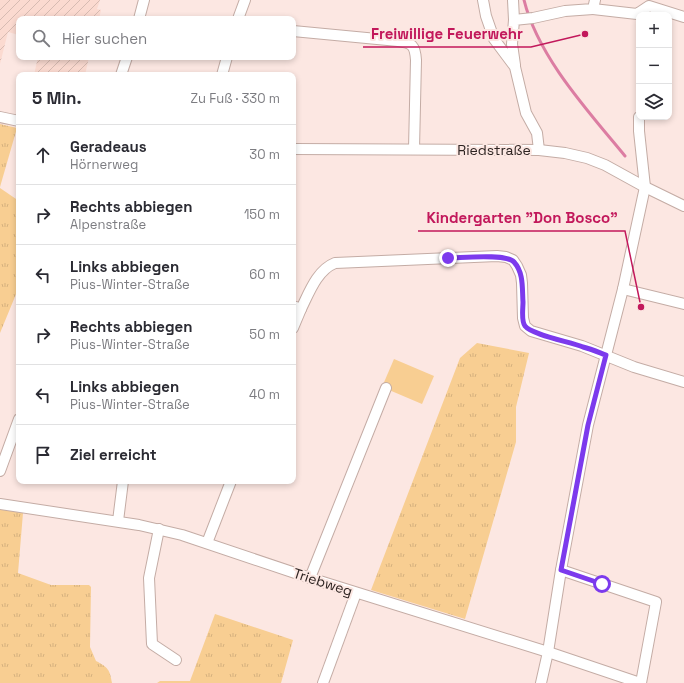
<!DOCTYPE html>
<html lang="de">
<head>
<meta charset="utf-8">
<style>
	:root { --surface:#fff; --page:#f7f7f7; --text:#2b2b33; --muted:#7c7c81; --line:#e1e1e2 }
	body { margin:0; font-family:"Space Grotesk",sans-serif; background:var(--page); color:var(--text) }
	.controls { position:absolute; right:12px; top:12px; display:grid; overflow:hidden; border-radius:8px; box-shadow:0 2px 6px #0003 }
	.controls button { width:36px; height:36px; display:grid; place-items:center; padding:0; border:0; border-bottom:1px solid var(--line); background:var(--surface); color:var(--text); font:20px sans-serif }
	.stop { position:absolute; width:12px; height:12px; margin:-9px; border:3px solid #7c3aed; border-radius:50%; background:#fff }
	.stop.end { background:#7c3aed; border-color:#fff; box-shadow:0 1px 4px #0008 }
	.list { margin:0; padding:0; list-style:none }
	h2 { display:flex; justify-content:space-between; align-items:center; height:52px; margin:0; padding:0 16px; font-size:17px }
	h2 small { font-size:13px; font-weight:400; color:var(--muted) }
	.list li { display:grid; grid-template-columns:26px 1fr auto; gap:12px; align-items:center; box-sizing:border-box; height:60px; padding:0 16px; border-top:1px solid var(--line) }
	.list b { display:block; font-size:15px; white-space:nowrap }
	.list p { margin:0; font-size:13px; white-space:nowrap; color:var(--muted) }
	.list em { font-size:13px; font-style:normal; color:var(--muted) }
	.icon { flex:none; width:22px; height:22px; fill:none; stroke:currentColor; stroke-width:2; stroke-linecap:round; stroke-linejoin:round }
	.map { position:relative; flex:none; width:684px; height:683px; overflow:hidden }
	.search { position:absolute; background:var(--surface); box-shadow:0 2px 6px #0003; left:16px; top:16px; width:280px; height:44px; display:flex; align-items:center; gap:10px; box-sizing:border-box; padding:0 14px; border-radius:8px; color:var(--muted); font-size:15px }
	.panel { position:absolute; background:var(--surface); box-shadow:0 2px 6px #0003; left:16px; top:72px; width:280px; height:412px; border-radius:8px }
	.map>svg:first-child { display:block }
</style>
</head>
<body>
<div class="map">
<svg width="684" height="683" viewBox="0 0 684 683">
	<defs>
		<pattern id="industrial-furrows" width="10" height="10" patternUnits="userSpaceOnUse"><rect width="10" height="10" fill="#fbdad0"/><path d="M-1 1l2-2M0 10L10 0M9 11l2-2" fill="none" stroke="#d7bbb2"/></pattern>
		<pattern id="grass-tufts" width="24" height="20" patternUnits="userSpaceOnUse"><rect width="24" height="20" fill="#f8ce92"/><path d="M3 7l-1-3M5 7V3M7 7l1-3M15 17l-1-3M17 17v-4M19 17l1-3" fill="none" stroke="#d5b17e"/></pattern>
	</defs>
	<rect width="100%" height="100%" fill="#fce7e2"/>
	<g fill="url(#industrial-furrows)">
		<polygon points="0,0 100,0 97,9 101,10 99,19 19,19 19,35 8,32 0,64"/>
		<polygon points="38,57 89,57 85,75 34,75"/>
	</g>
	<g fill="url(#grass-tufts)">
		<polygon points="0,124 17,128 0,187"/>
		<polygon points="0,188 19,201 19,287 0,333"/>
		<polygon points="477,343 529,353 516,407 516,442 465,619 371,590 460,358"/>
		<path d="M0,508l23,5 -5,60 33,12h38l2,2 -1,60 6,14c12,6 14,9 16,22h-112z"/>
		<polygon points="215,614 293,640 281,683 157,683 160,681 190,681"/>
	</g>
	<polygon fill="#f8ce92" points="394,359 434,376 422,404 382,387"/>
	<g fill="none" stroke-linecap="round" stroke-linejoin="round">
		<path stroke="#dc7da2" stroke-width="3" d="M524,0c14,57 64,111 101,156"/>
		<defs>
			<g id="street">
				<polyline points="483,0 486,16 494,39 515,67 526,113 537,133 539,150"/>
				<polyline points="513,0 514,20"/>
				<polyline points="593,9 637,14 649,6 684,17"/>
				<polyline points="139,19 144,0"/>
				<polyline points="238,19 245,0"/>
				<path d="M293,31l105,10c14,2 17,4 18,19l-2,89"/>
				<polyline points="515,65 512,44 514,20 533,18 565,11 593,9 595,0"/>
				<polyline points="121,75 127,57"/>
				<polyline points="222,75 227,57"/>
				<polyline points="0,117 19,121"/>
				<polyline points="293,149 539,150 565,153 587,158 605,165 645,187 684,206"/>
				<polyline points="623,289 684,304"/>
				<path d="M293,306l8,3c8,-16 16,-39 34,-46l162,-7 9,1 7,3 4,6 4,9 1,8 1,35 2,8 6,5 51,15 52,21 50,15"/>
				<polyline points="293,328 301,309"/>
				<polyline points="0,471 19,419"/>
				<polyline points="0,504 139,525 182,535 310,578 548,652 640,683"/>
				<polyline points="118,521 123,481"/>
				<polyline points="159,529 149,578 152,644 176,660"/>
				<polyline points="207,543 231,481"/>
				<polyline points="561,570 656,602 641,683"/>
				<polyline points="310,578 386,388"/>
				<polyline points="323,683 356,593"/>
				<polyline points="541,683 548,652 561,570 588,425 623,289 645,187 639,131 639,117"/>
			</g>
		</defs>
		<use href="#street" stroke="#c4aca5" stroke-width="12"/>
		<use href="#street" stroke="#fff" stroke-width="10"/>
	</g>
	<g fill="none" stroke-linecap="round" stroke-linejoin="round">
		<path stroke="#7c3aed" stroke-width="5" d="M448,258c13,0 58,-5 66,4 10,11 8,27 9,40 0,7 -2,19 2,24 7,9 46,16 58,21 8,2 15,5 23,8l-18,70 -27,145 41,14"/>
	</g>
	<g text-anchor="middle" stroke-width="4" stroke-linejoin="round" paint-order="stroke">
		<g font-size="14" fill="#2e2422" stroke="#fce7e2">
			<text x="494" y="155">Riedstraße</text>
			<text transform="translate(323 582) rotate(18)" y="5">Triebweg</text>
		</g>
	</g>
	<path fill="none" stroke="#c2185b" stroke-width="1.5" d="M585 34L531 47H363M641 307L625 231H418"/>
	<g fill="#c2185b" stroke="#fce7e2" stroke-width="1.5">
		<circle cx="585" cy="34" r="4"/>
		<circle cx="641" cy="307" r="4"/>
	</g>
	<g font-size="15" text-anchor="middle" font-weight="bold" fill="#c2185b" stroke="#fce7e2" stroke-width="4" stroke-linejoin="round" paint-order="stroke">
		<text x="447" y="39">Freiwillige Feuerwehr</text>
		<text x="522" y="223">Kindergarten "Don Bosco"</text>
	</g>
</svg>
<div class="controls">
<button>+</button>
<button>−</button>
<button><svg class="icon" aria-label="layers" viewBox="0 0 24 24"><path d="M12 4l9 5-9 5-9-5zM3 14l9 5 9-5"/></svg></button>
</div>
<div class="stop" style="left:602px;top:584px"></div>
<div class="stop end" style="left:448px;top:258px"></div>
<div class="search"><svg class="icon" aria-label="search" viewBox="0 0 24 24"><circle cx="10" cy="10" r="6"/><path d="M15 15l6 6"/></svg>Hier suchen</div>
<section class="panel">
<h2>5 Min.<small>Zu Fuß · 330 m</small></h2>
<ul class="list">
<li><svg class="icon" aria-label="ahead" viewBox="0 0 24 24"><path d="M12 20V5M6 11l6-6 6 6"/></svg><div><b>Geradeaus</b><p>Hörnerweg</p></div><em>30 m</em></li>
<li><svg class="icon" aria-label="right" viewBox="0 0 24 24"><path d="M7 20v-9h11M14 6l5 5-5 5"/></svg><div><b>Rechts abbiegen</b><p>Alpenstraße</p></div><em>150 m</em></li>
<li><svg class="icon" aria-label="left" viewBox="0 0 24 24"><path d="M17 20v-9H6M10 6l-5 5 5 5"/></svg><div><b>Links abbiegen</b><p>Pius-Winter-Straße</p></div><em>60 m</em></li>
<li><svg class="icon" aria-label="right" viewBox="0 0 24 24"><path d="M7 20v-9h11M14 6l5 5-5 5"/></svg><div><b>Rechts abbiegen</b><p>Pius-Winter-Straße</p></div><em>50 m</em></li>
<li><svg class="icon" aria-label="left" viewBox="0 0 24 24"><path d="M17 20v-9H6M10 6l-5 5 5 5"/></svg><div><b>Links abbiegen</b><p>Pius-Winter-Straße</p></div><em>40 m</em></li>
<li><svg class="icon" aria-label="arrive" viewBox="0 0 24 24"><path d="M6 21V4h12l-3 4 3 4H6"/></svg><div><b>Ziel erreicht</b></div></li>
</ul>
</section>
</div>
</body>
</html>
